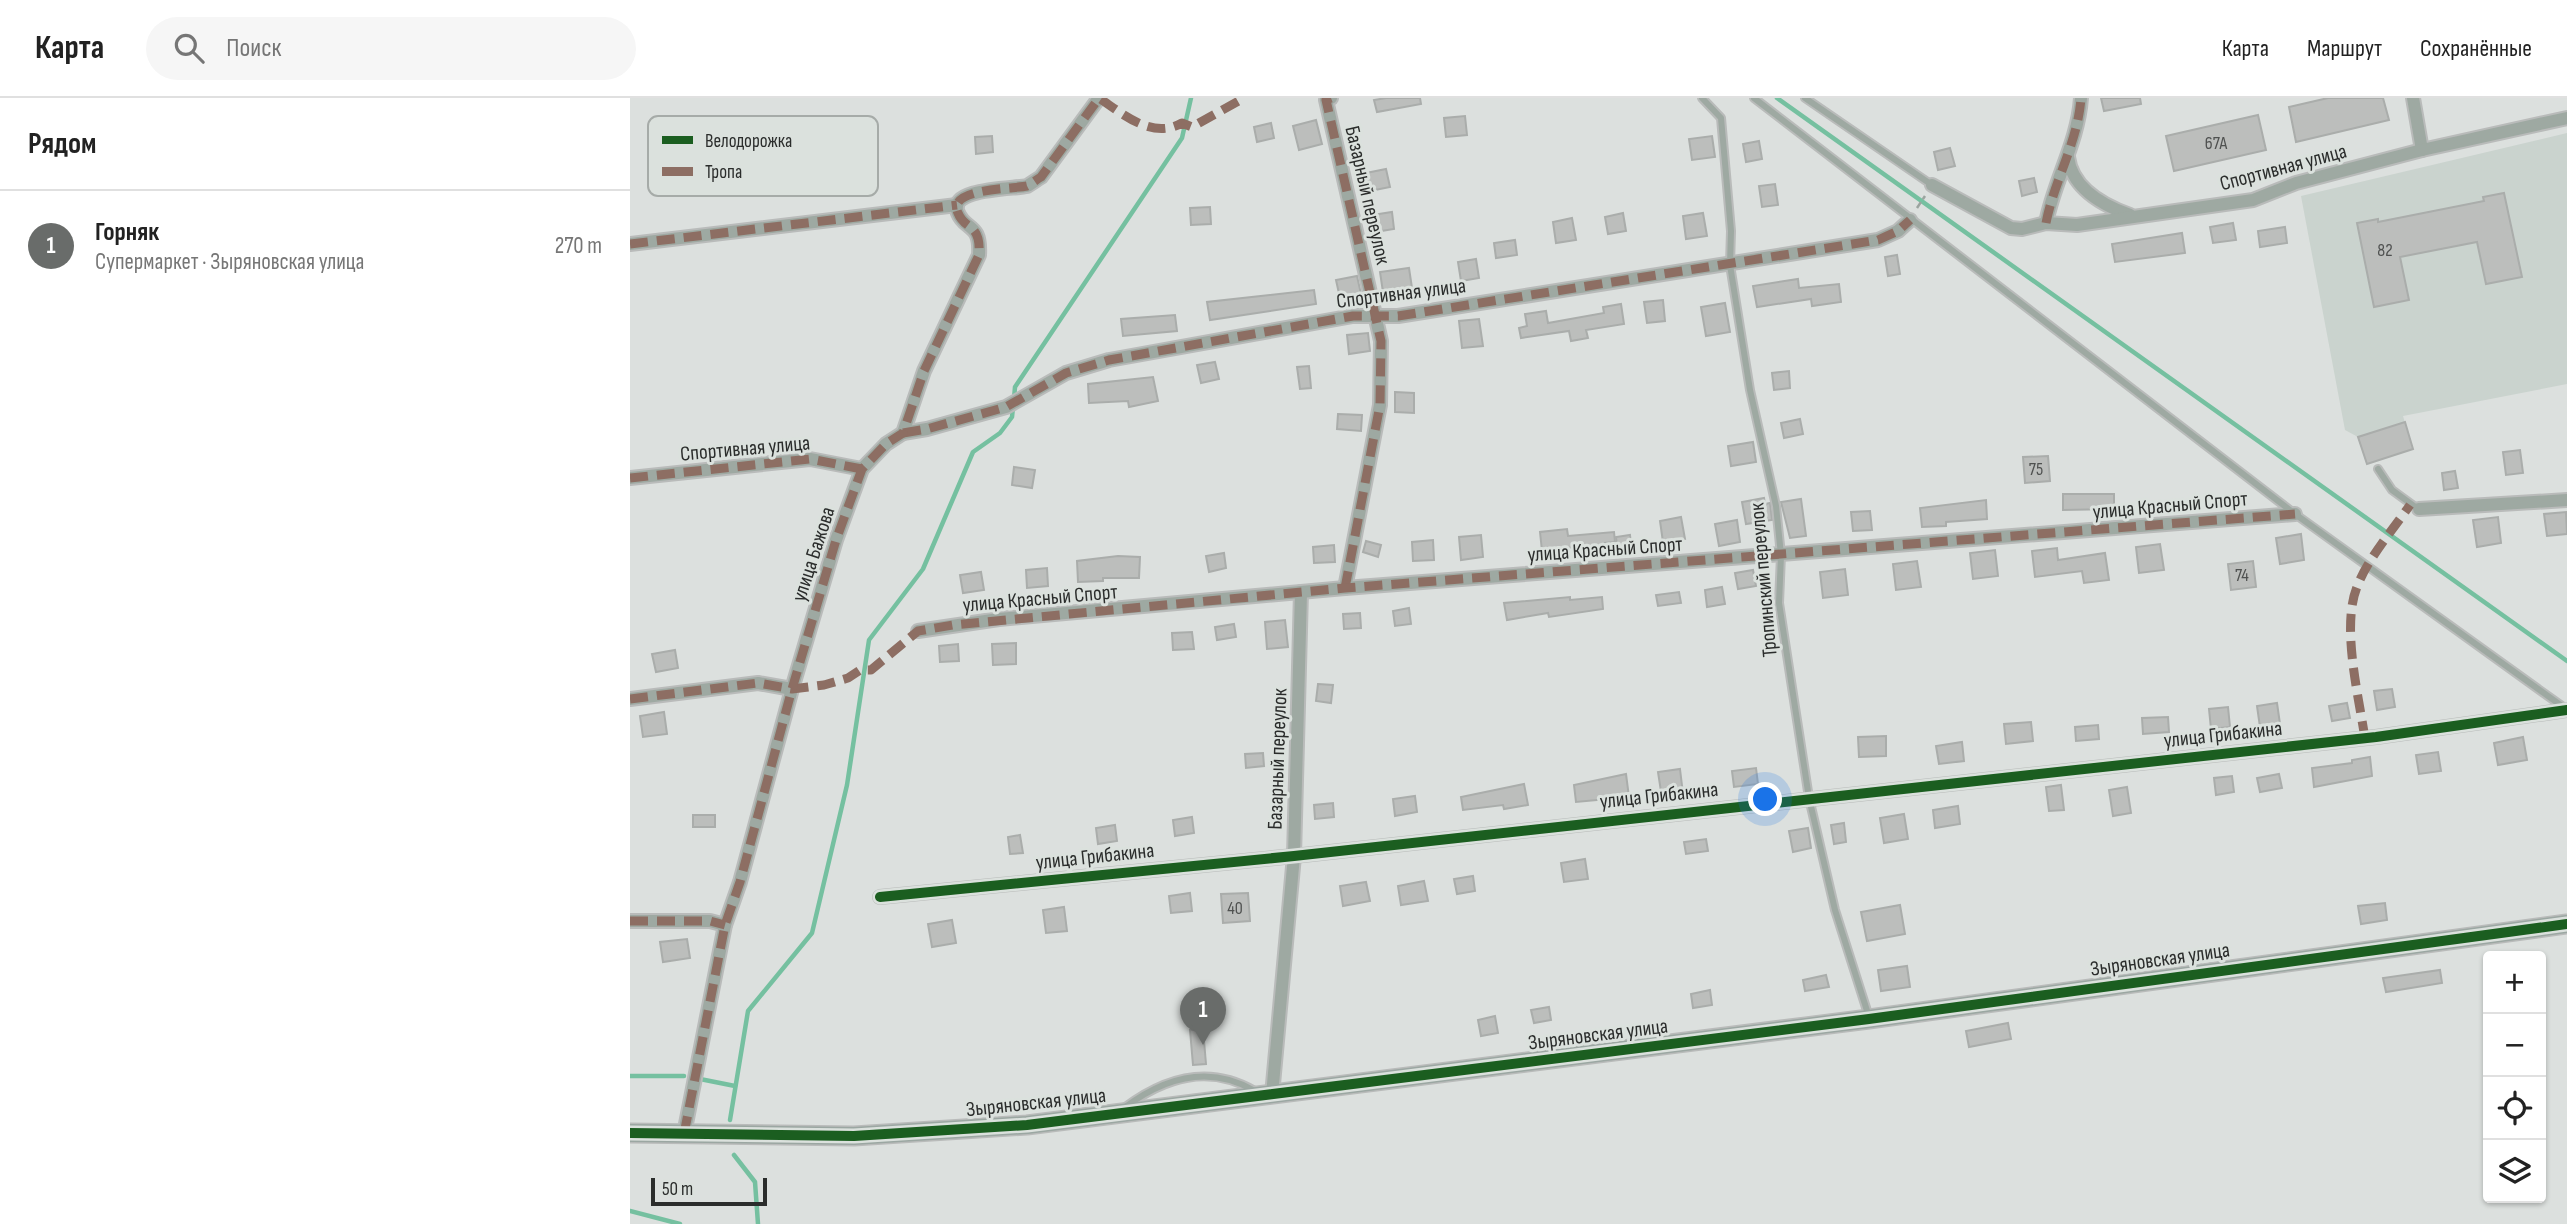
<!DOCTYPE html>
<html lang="ru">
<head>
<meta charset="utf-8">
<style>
	:root { --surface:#fff; --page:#f6f6f6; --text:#222; --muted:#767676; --line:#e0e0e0; --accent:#696c6a }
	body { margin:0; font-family:"Sofia Sans Condensed",sans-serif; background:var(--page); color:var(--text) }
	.controls { position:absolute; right:21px; bottom:21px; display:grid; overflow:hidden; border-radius:7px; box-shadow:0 2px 5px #0004 }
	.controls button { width:63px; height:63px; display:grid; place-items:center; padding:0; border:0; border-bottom:2px solid var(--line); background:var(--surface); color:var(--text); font:35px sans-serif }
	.scale { position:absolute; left:21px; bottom:18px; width:116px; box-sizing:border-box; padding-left:7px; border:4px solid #2b2d2c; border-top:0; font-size:19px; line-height:24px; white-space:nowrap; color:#2b2d2c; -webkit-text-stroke:5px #dbe1dd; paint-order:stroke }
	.you { position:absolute; left:1136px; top:702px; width:24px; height:24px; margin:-18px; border:5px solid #fff; border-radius:50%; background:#1a73e8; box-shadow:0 0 0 10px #1a73e833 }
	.badge { display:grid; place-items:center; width:46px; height:46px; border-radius:50%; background:var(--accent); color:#fff; font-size:23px; font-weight:700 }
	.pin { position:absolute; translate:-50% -58px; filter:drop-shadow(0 2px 4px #0008) }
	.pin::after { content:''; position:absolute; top:37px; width:24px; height:21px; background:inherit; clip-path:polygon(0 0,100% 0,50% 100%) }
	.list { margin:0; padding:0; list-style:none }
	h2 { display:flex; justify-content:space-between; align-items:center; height:91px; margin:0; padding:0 28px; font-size:30px }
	h2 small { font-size:23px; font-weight:400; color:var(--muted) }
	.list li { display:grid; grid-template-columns:46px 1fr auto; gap:21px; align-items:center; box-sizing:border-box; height:112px; padding:0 28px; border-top:2px solid var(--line) }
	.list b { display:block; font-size:26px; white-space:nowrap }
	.list p { margin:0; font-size:23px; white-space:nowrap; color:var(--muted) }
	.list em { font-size:23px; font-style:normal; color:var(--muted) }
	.icon { flex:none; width:38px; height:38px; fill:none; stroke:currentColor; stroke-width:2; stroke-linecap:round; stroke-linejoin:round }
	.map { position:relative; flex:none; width:1937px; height:1126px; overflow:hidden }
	header { display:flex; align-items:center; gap:42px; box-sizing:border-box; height:98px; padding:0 35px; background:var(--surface); border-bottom:2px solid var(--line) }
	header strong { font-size:33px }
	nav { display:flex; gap:38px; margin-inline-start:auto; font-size:24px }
	.search { width:490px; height:63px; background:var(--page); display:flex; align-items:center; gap:18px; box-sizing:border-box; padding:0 24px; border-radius:38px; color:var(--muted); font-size:26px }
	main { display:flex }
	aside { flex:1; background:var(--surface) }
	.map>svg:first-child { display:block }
</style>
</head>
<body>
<header>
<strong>Карта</strong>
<div class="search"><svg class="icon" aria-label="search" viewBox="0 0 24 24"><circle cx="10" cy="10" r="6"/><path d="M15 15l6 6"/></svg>Поиск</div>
<nav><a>Карта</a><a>Маршрут</a><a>Сохранённые</a></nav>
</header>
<main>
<aside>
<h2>Рядом<small></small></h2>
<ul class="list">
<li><span class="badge">1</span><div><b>Горняк</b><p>Супермаркет · Зыряновская улица</p></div><em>270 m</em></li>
</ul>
</aside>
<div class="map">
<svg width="1937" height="1126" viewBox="0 0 1937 1126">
	<rect width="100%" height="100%" fill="#dce0de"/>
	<polygon fill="#cad3ce" points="1937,35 1937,286 1773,318 1783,351 1737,366 1728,339 1715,332 1671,98"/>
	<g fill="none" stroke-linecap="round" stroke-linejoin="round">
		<g stroke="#75c0a0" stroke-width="4.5">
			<polyline points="1147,0 1937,563"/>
			<polyline points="384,301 385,289 552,40 561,0"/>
			<polyline points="0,978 54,978"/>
			<polyline points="70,981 105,988"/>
			<polyline points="100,1022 118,913 182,835 217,687 239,542 293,471 343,354 370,335 382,319 383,309"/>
			<polyline points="104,1057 125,1084 128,1126"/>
			<polyline points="0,1113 50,1126"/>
		</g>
	</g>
	<g fill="#bcbebc" stroke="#aaadab" stroke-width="2">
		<polygon points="756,0 790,0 791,6 747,14 744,2"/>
		<polygon points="1471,0 1510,0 1511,6 1474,13"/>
		<polygon points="1698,0 1753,0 1759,22 1666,44 1659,9"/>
		<polygon points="1628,17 1636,52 1544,73 1536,38"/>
		<polygon points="835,18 837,37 816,39 814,20"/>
		<polygon points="686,22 692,46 669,52 663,28"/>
		<polygon points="641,25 644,40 627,44 624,29"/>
		<polygon points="362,38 363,54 346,56 345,39"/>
		<polygon points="1082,38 1085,59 1062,62 1059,41"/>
		<polygon points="1129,43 1132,61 1116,64 1113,46"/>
		<polygon points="1320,50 1325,68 1308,72 1304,54"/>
		<polygon points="756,71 760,89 730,95 726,77"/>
		<polygon points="1404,80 1407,94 1392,98 1389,83"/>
		<polygon points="1145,86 1148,107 1132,109 1129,88"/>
		<polygon points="1874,95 1892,179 1856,186 1847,144 1770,159 1779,202 1744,209 1727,125 1748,121 1748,124 1854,103 1853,99"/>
		<polygon points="580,109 581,126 561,127 560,110"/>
		<polygon points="762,114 764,131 745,134 742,117"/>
		<polygon points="993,115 996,133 978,136 975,119"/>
		<polygon points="1073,115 1077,138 1056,141 1053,118"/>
		<polygon points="942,120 946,142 926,145 923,124"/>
		<polygon points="1603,125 1606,142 1583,145 1580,129"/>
		<polygon points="1655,129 1657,145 1630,149 1628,133"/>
		<polygon points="1552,135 1555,155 1485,164 1482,146"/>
		<polygon points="885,142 887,157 866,160 864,145"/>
		<polygon points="1267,157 1270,176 1258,178 1255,159"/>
		<polygon points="846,161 849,180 831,183 828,164"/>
		<polygon points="779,170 782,190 753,194 750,174"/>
		<polygon points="727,178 731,196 710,200 706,182"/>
		<polygon points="1168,181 1169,190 1209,186 1211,204 1182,208 1181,201 1127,209 1123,188"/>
		<polygon points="684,192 686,206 580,222 577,204"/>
		<polygon points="1033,202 1035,223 1017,225 1014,204"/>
		<polygon points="1095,205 1100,234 1076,238 1071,209"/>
		<polygon points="991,206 994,226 956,232 958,240 941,243 939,233 891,240 889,230 897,228 895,216 916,213 918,225 974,215 973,209"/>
		<polygon points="545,217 547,233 493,238 491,221"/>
		<polygon points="849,221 853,248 832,250 829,223"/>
		<polygon points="738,235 740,253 719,256 717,237"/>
		<polygon points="585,264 589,281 571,285 567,267"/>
		<polygon points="679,268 681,290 670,291 667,269"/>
		<polygon points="1159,273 1160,290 1144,292 1142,275"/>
		<polygon points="523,279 528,303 499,309 498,303 459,305 458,286"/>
		<polygon points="765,294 784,295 784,315 765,314"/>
		<polygon points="708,316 732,317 731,333 707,331"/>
		<polygon points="1170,321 1173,336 1154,340 1151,325"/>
		<polygon points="1775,324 1783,351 1737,366 1728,339"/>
		<polygon points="1123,344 1126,364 1101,368 1098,348"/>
		<polygon points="1890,352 1893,375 1876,377 1873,354"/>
		<polygon points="1418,358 1420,383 1395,385 1393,359"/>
		<polygon points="384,369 405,372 402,390 382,387"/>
		<polygon points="1825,373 1828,390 1814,392 1812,375"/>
		<polygon points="1433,396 1484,396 1484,411 1433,412"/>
		<polygon points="1134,400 1135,406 1140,405 1142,422 1116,426 1112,404"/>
		<polygon points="1171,401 1176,438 1160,440 1151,404"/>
		<polygon points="1356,402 1357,421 1316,424 1316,428 1292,429 1290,410"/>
		<polygon points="1240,413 1242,432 1223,433 1221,414"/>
		<polygon points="1936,414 1937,436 1917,438 1914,416"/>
		<polygon points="1051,419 1055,441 1033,444 1030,423"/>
		<polygon points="1868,419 1871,445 1847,449 1843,422"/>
		<polygon points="1107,422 1110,444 1089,448 1085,426"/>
		<polygon points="937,431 938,438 984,434 985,444 975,445 976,451 954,452 954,448 912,453 910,434"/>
		<polygon points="1671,436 1674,462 1650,466 1646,440"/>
		<polygon points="851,437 853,459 831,462 829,439"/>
		<polygon points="1000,437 1002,455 988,457 986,439"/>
		<polygon points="803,442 804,462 783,463 782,444"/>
		<polygon points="736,443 751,447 748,459 733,454"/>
		<polygon points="1530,446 1534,472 1509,475 1506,449"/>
		<polygon points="704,447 705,464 684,465 683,449"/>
		<polygon points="1427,450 1428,462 1475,455 1479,482 1454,485 1452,473 1405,479 1402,453"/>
		<polygon points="1365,452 1368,478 1343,481 1340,455"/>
		<polygon points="594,455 596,470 579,474 576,458"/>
		<polygon points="488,458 510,459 509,480 473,480 473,483 448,484 447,463"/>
		<polygon points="1287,463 1291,489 1266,492 1263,466"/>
		<polygon points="1623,463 1626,489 1601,492 1598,466"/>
		<polygon points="417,470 418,488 397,490 396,472"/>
		<polygon points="1215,471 1218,497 1193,500 1190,474"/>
		<polygon points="1123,472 1126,488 1108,491 1105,475"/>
		<polygon points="351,474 354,492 333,495 330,477"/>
		<polygon points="1092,489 1095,506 1077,509 1075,492"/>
		<polygon points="1049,494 1051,505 1028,508 1026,497"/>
		<polygon points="940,499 940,502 972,499 973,511 919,519 918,515 877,522 874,505"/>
		<polygon points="779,510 781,526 765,528 763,513"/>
		<polygon points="730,515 731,530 714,531 713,516"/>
		<polygon points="655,522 658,549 637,551 635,524"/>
		<polygon points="604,526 606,539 587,542 585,529"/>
		<polygon points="562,534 564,551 543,552 542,535"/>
		<polygon points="386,545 386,566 363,567 362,546"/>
		<polygon points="328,546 329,563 310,564 309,548"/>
		<polygon points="45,552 48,570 26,574 22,556"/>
		<polygon points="688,586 703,587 701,605 686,603"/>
		<polygon points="1762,591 1765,609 1747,612 1744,593"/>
		<polygon points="1647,605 1650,626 1630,629 1627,608"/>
		<polygon points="1717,605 1720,620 1702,623 1699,608"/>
		<polygon points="1598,609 1600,629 1581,631 1579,611"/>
		<polygon points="34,614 37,636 13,639 10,618"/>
		<polygon points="1538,619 1539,634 1513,636 1512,620"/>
		<polygon points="1401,624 1403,643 1376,646 1374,626"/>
		<polygon points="1468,627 1469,641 1446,643 1445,629"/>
		<polygon points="1256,638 1256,658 1229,659 1228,639"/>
		<polygon points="1893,639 1897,662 1868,667 1864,645"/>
		<polygon points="1332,644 1334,663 1309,666 1306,648"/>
		<polygon points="1808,654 1811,673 1789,676 1786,657"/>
		<polygon points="633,655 634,668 616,670 615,656"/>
		<polygon points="1740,659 1742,678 1684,689 1682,670 1722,665 1722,662"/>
		<polygon points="1126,670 1128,686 1104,689 1102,673"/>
		<polygon points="1050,671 1053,696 1032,700 1028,674"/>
		<polygon points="996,676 999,699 946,704 944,687"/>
		<polygon points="1649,676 1652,690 1630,694 1627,680"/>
		<polygon points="1602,678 1604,694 1586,697 1584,680"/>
		<polygon points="894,686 898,707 874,711 873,707 833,712 831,699"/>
		<polygon points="1431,687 1434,712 1419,713 1416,689"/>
		<polygon points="1497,689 1501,715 1483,718 1479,692"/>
		<polygon points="785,698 787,714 765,718 763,701"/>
		<polygon points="703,705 704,719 685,721 684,707"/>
		<polygon points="1328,708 1330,726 1305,730 1303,712"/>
		<polygon points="1274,716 1278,741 1254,745 1250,720"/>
		<rect x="63" y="717" width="22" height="12"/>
		<polygon points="562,719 564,735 545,738 543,722"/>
		<polygon points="1214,725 1216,744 1204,746 1201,727"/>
		<polygon points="485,727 487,743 468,746 466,730"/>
		<polygon points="1178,730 1181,750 1163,754 1159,733"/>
		<polygon points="390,737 393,755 380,756 378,739"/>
		<polygon points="1076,741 1078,753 1056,756 1054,744"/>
		<polygon points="955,761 958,781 934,784 931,765"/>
		<polygon points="843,778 845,793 827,796 824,781"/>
		<polygon points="794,783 798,803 771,807 768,788"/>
		<polygon points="736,784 740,803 713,808 710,788"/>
		<polygon points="560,795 562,813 541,815 539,798"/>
		<polygon points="618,795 620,823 593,825 591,796"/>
		<polygon points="1755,805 1757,822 1731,826 1728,808"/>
		<polygon points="1270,807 1275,836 1237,843 1231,814"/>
		<polygon points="434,809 437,833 416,835 413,812"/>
		<polygon points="322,822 326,845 302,849 298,826"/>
		<polygon points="57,841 60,860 33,864 30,844"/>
		<polygon points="1277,868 1280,889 1251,893 1248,872"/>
		<polygon points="1810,872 1812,885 1756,894 1753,880"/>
		<polygon points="1196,877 1199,889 1175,893 1173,882"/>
		<polygon points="1080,892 1082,907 1063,910 1061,896"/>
		<polygon points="919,909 921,922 904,925 901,912"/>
		<polygon points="865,918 868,935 851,938 848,922"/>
		<polygon points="1378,925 1381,941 1339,949 1336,933"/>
		<polygon points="573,931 576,966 563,967 560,932"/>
	</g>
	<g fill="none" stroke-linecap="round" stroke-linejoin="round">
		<defs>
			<g id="lane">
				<polyline points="1072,0 1091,20 1101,133 1100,167 1120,292 1146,408 1151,457 1149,505 1179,700 1205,812 1239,919"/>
				<polyline points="1124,0 1665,416 1936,611"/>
				<polyline points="1175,0 1302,87"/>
				<polyline points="1748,371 1762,392 1788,411"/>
				<path d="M494,1010c41,-31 85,-44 131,-17"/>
			</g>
			<g id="street">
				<polyline points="701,0 696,2 751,243 750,307 715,490"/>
				<polyline points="1783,0 1792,52"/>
				<path d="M1438,59c4,31 34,48 62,58"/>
				<polyline points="1302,87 1381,130 1392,131 1416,125 1447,127 1623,102 1666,85 1792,52 1937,20"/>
				<path d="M1416,125c8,-42 32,-81 35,-125"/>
				<polyline points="0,146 327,107"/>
				<polyline points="273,335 297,331 376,309 436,275 479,262 723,218 768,218 1248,142 1268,133 1280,122"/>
				<polyline points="0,380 180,361 232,371"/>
				<polyline points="1789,411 1937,402"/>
				<polyline points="288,533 369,521 715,490 1665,416"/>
				<polyline points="0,601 128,585 162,591"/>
				<polyline points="250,799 664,758 1746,639 1937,612"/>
				<polyline points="0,823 80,823 95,827"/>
				<polyline points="642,997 664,758 671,494"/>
				<path d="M54,1036l41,-209 15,-43 52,-193 44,-149 26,-71 24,-25 17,-11 21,-62 55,-116c2,-33 -14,-24 -21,-42 -12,-25 56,-24 69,-27 4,-2 9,-6 14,-9l58,-79"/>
			</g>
			<polyline id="secondary" points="0,1035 224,1038 397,1027 1239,921 1937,826"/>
		</defs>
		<use href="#lane" stroke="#b9bbba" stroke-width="10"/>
		<use href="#street" stroke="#b9bbba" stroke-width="16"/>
		<use href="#secondary" stroke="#b9bbba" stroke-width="21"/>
		<polyline stroke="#9ba49f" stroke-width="2.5" stroke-dasharray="7 3.5" stroke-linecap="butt" points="1287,110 1295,98"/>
		<use href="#lane" stroke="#9ea9a2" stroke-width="6"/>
		<use href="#street" stroke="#9ea9a2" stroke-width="12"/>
		<use href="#secondary" stroke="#9ba7a2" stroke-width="18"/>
		<g stroke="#8d6e63" stroke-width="9" stroke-dasharray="18 9" stroke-linecap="butt">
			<polyline points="701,0 696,2 751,243 750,307 715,490"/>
			<path d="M1416,125c8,-42 32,-81 35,-125"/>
			<polyline points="0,146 327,107"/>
			<polyline points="273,335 297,331 376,309 436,275 479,262 723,218 768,218 1248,142 1268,133 1280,122"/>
			<polyline points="0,380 180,361 232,371"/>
			<polyline points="0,601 128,585 162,591 194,587 218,580 230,572 241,572 288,533 323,527 715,490 1665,416"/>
			<path d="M1735,641c-6,-42 -24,-112 -8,-152 11,-29 35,-56 53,-82"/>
			<polyline points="0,823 80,823 95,827"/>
			<path d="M54,1036l41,-209 15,-43 52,-193 44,-149 26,-71 24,-25 17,-11 21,-62 55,-116c2,-33 -14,-24 -21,-42 -12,-25 56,-24 69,-27 4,-2 9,-6 14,-9l58,-79c24,16 53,42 83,25l10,4 52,-29"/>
		</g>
		<defs>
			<g id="cycleway">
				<polyline points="250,799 664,758 1746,639 1937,612"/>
				<polyline points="0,1035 224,1038 397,1027 1239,921 1937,826"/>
			</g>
		</defs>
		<use href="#cycleway" stroke="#dbe1dd" stroke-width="15"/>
		<use href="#cycleway" stroke="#1b5e20" stroke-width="10"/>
	</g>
	<g text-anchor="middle" stroke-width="6" stroke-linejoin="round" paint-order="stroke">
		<g font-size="18" fill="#4f5150">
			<text x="1586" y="51">67А</text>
			<text x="1755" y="158">82</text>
			<text x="1406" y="377">75</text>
			<text x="1612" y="483">74</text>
			<text x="605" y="816">40</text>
		</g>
		<g font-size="21" fill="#2b2d2c" stroke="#dbe1dd">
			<text transform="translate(1653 69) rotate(-15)" y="7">Спортивная улица</text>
			<text transform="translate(738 97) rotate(77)" y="7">Базарный переулок</text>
			<text transform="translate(771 195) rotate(-7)" y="7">Спортивная улица</text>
			<text transform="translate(115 350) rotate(-5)" y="7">Спортивная улица</text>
			<text transform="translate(1540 407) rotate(-5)" y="7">улица Красный Спорт</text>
			<text transform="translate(975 451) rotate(-4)" y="7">улица Красный Спорт</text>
			<text transform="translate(183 456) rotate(-72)" y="7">улица Бажова</text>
			<text transform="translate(1133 482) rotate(-95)" y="7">Тропинский переулок</text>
			<text transform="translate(410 500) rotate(-5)" y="7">улица Красный Спорт</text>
			<text transform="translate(1593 636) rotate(-6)" y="7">улица Грибакина</text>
			<text transform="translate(647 661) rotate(-88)" y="7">Базарный переулок</text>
			<text transform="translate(1029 697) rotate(-6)" y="7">улица Грибакина</text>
			<text transform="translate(465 758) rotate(-6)" y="7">улица Грибакина</text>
			<text transform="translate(1530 861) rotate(-8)" y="7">Зыряновская улица</text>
			<text transform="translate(968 936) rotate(-7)" y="7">Зыряновская улица</text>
			<text transform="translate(406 1004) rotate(-6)" y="7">Зыряновская улица</text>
		</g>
	</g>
	<rect x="18" y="18" width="230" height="80" rx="10" fill="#dbe1dd" stroke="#a6aba8" stroke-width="2"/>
	<rect x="32" y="38" width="31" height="8" fill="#1b5e20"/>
	<rect x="32" y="69" width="31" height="9" fill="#8d6e63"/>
	<g font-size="19" fill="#2b2d2c">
		<text x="75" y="49">Велодорожка</text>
		<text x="75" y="80">Тропа</text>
	</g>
</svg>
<div class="controls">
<button>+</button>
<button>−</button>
<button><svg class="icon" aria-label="locate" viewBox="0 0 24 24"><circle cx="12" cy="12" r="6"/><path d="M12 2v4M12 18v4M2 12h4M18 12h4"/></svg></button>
<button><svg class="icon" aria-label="layers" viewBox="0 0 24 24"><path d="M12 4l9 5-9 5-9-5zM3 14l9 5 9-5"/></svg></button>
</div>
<div class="scale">50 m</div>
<div class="you"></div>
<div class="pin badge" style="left:573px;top:947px">1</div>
</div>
</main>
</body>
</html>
